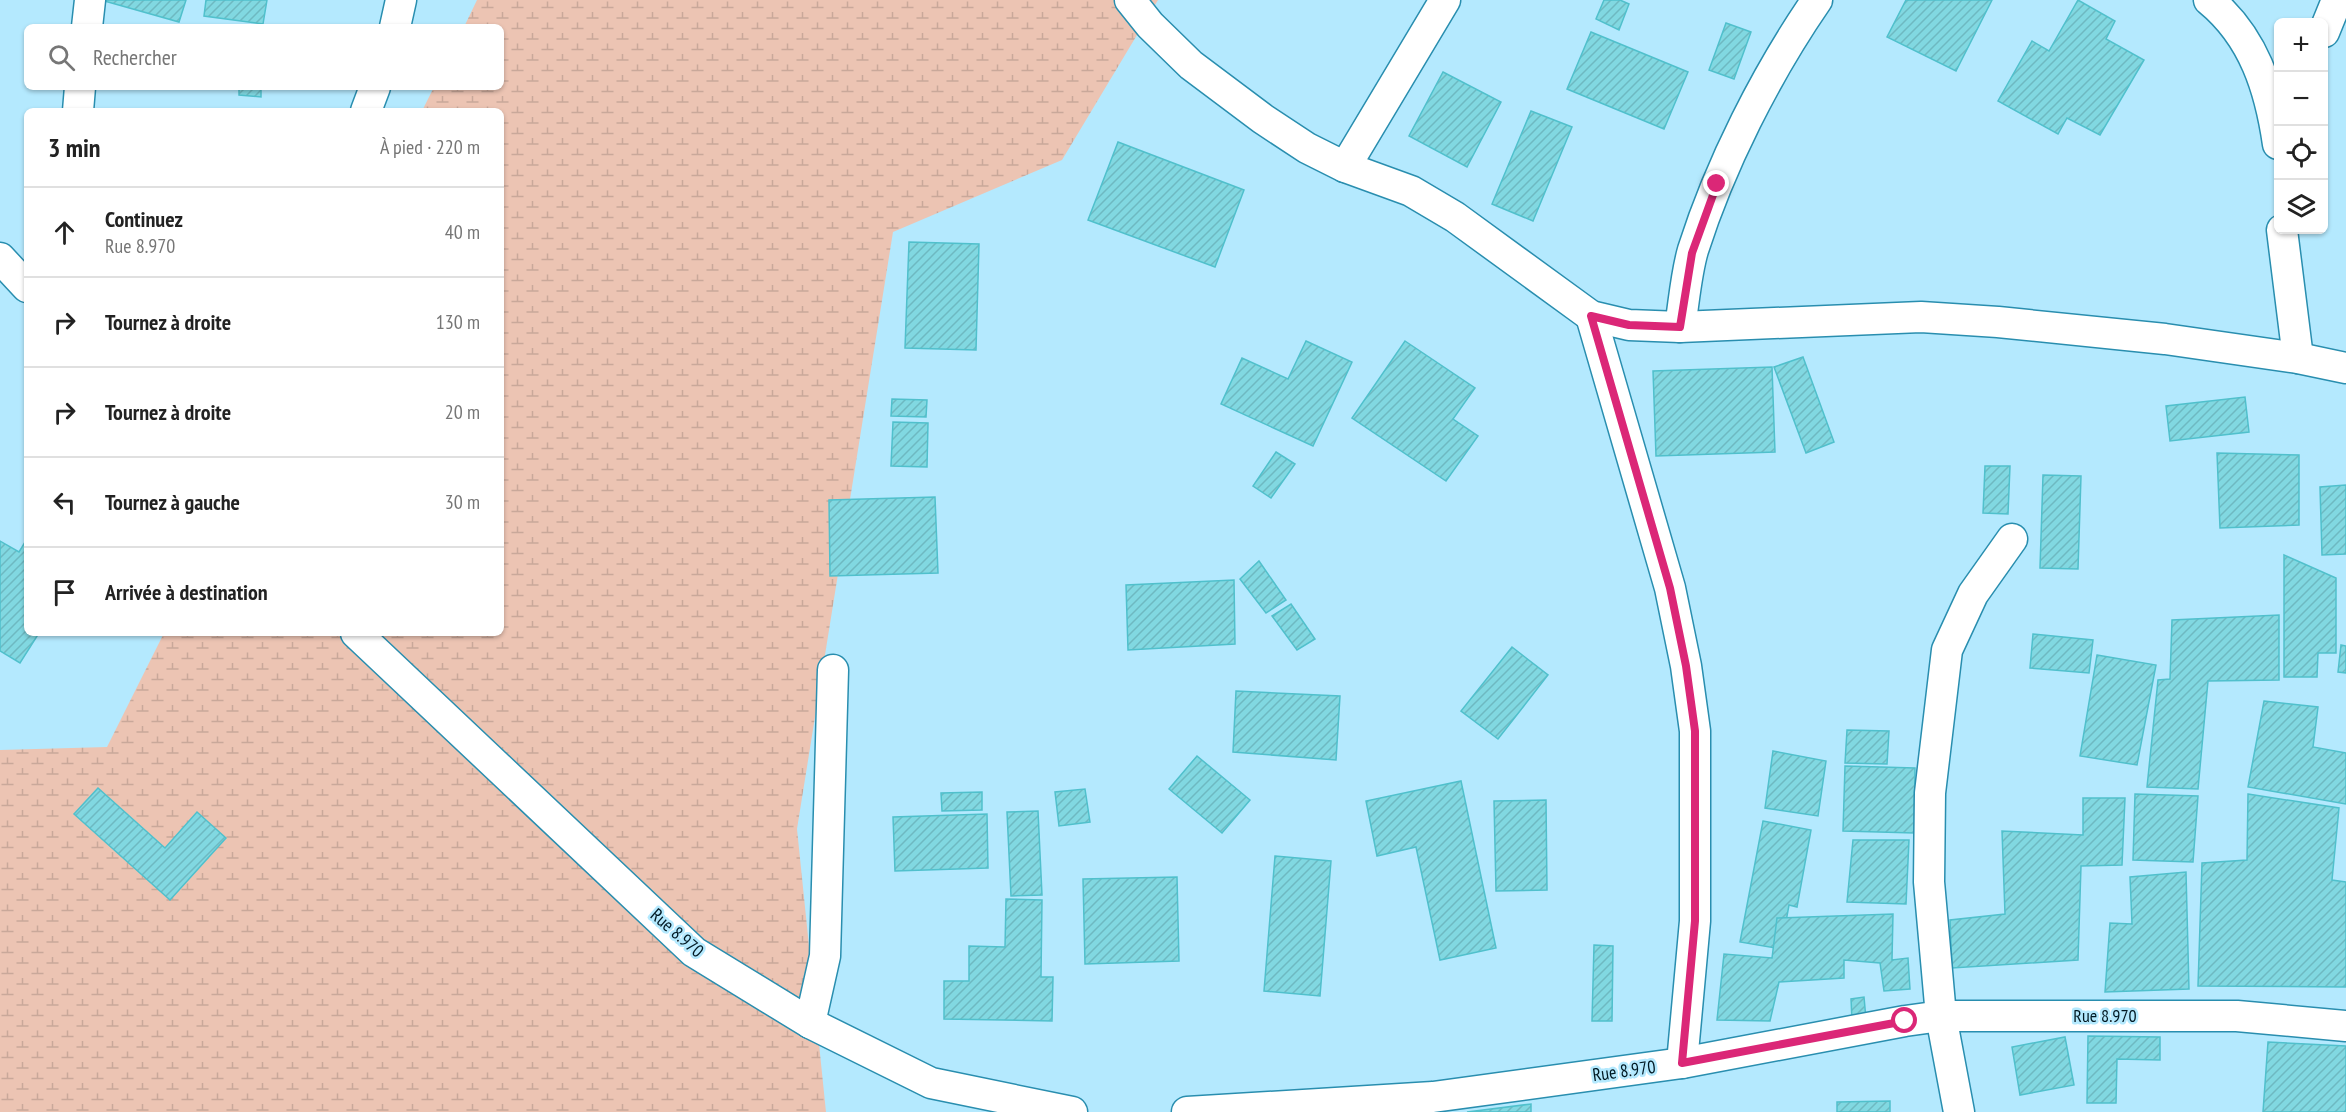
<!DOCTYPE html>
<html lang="fr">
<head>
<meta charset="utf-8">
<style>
	:root { --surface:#fff; --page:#f2f2f2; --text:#222; --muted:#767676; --line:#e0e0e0 }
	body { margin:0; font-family:"PT Sans Narrow",sans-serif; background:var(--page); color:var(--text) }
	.controls { position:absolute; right:18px; top:18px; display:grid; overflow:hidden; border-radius:9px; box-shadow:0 2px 4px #0004 }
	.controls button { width:54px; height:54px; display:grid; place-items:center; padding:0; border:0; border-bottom:2px solid var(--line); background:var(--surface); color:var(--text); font:30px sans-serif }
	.stop { position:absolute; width:18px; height:18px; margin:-14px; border:4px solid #db2777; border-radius:50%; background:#fff }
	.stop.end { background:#db2777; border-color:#fff; box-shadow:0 2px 6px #0008 }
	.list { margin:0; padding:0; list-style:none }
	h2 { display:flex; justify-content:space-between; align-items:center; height:78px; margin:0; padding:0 24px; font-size:26px }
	h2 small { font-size:20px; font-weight:400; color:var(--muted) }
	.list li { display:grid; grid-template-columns:39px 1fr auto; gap:18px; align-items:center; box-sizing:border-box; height:90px; padding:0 24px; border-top:2px solid var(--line) }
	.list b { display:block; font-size:22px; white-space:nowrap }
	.list p { margin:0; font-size:20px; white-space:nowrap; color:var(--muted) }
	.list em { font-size:20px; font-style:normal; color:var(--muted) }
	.icon { flex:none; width:33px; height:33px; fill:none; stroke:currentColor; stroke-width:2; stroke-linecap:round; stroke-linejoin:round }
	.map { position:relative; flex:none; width:2346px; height:1112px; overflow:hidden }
	.search { position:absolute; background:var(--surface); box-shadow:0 2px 4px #0004; left:24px; top:24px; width:480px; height:66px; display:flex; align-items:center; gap:15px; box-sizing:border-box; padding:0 21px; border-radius:9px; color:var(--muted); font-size:22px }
	.panel { position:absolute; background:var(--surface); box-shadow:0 2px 4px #0004; left:24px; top:108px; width:480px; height:528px; border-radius:9px }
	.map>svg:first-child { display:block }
</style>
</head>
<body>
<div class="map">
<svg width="2346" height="1112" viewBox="0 0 2346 1112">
	<defs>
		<pattern id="wetland-marsh" width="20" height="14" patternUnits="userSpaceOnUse" patternTransform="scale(1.5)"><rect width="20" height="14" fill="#ecc4b3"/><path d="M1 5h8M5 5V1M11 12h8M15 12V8" fill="none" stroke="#c9a89a"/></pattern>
		<pattern id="building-hatch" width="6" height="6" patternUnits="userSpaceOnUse" patternTransform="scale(1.5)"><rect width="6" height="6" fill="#81d8e1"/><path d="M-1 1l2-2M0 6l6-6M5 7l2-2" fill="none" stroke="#6eb9c1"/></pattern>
	</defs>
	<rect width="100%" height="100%" fill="#b4e9fe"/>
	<polygon fill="url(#wetland-marsh)" points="477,0 1158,0 1062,160 893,232 797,829 826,1112 0,1112 0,750 107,747 164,633 501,633 501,111 422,111 434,87 501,87 501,27 464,27"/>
	<g fill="url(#building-hatch)" stroke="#50c0cc" stroke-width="1.5">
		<polygon points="101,0 186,0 179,22"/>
		<polygon points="206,0 267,0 263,24 204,16"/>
		<polygon points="1604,0 1620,0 1629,4 1619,30 1596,19"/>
		<polygon points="1906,0 1992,0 1956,71 1887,37"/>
		<polygon points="2078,0 2115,21 2106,39 2144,60 2100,135 2067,118 2058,134 1998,101 2032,41 2049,51"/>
		<polygon points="1726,23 1751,32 1734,79 1709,70"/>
		<polygon points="1591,32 1688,72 1664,129 1567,89"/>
		<polygon points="1443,72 1501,102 1467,167 1409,136"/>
		<polygon points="239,87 261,87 261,97 239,95"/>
		<polygon points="1531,111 1572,127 1533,221 1492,204"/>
		<polygon points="1118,142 1244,190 1215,267 1088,220"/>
		<polygon points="909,242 979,244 976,350 905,348"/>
		<polygon points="1306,341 1352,362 1313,446 1221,404 1242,358 1288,379"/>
		<polygon points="1405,341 1475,388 1453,419 1478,436 1446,481 1352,418"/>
		<polygon points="1803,357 1834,442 1806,453 1774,367"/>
		<polygon points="1772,367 1775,452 1656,456 1653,371"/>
		<polygon points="2245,397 2249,432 2170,441 2166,406"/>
		<polygon points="892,399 927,400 926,417 891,416"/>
		<polygon points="893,422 928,423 927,467 891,466"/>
		<polygon points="1276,452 1295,464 1271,498 1253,486"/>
		<polygon points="2217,453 2299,455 2299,525 2220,528"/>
		<polygon points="1985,466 2010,466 2008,514 1983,513"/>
		<polygon points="2043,475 2081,476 2078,569 2040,568"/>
		<polygon points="2346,485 2346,554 2322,555 2320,487"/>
		<polygon points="935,497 938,573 830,576 829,500"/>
		<polygon points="27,539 27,633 39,633 20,663 0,651 0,541 19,552"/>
		<polygon points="2284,555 2336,578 2336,653 2318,653 2317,677 2284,677"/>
		<polygon points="1259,561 1286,600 1266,613 1240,579"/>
		<polygon points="1234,580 1235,644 1128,650 1126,585"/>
		<polygon points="1291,604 1315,639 1297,650 1272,616"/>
		<polygon points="2279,615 2279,680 2208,681 2198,789 2147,787 2158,680 2170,679 2172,620"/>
		<polygon points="2033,634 2093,640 2089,673 2030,668"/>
		<polygon points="2341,645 2346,646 2346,673 2338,672"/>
		<polygon points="1512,647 1548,675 1498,739 1461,711"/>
		<polygon points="2097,655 2156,665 2137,765 2080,756"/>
		<polygon points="1236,691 1340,696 1336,760 1233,752"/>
		<polygon points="2264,701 2318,707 2313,747 2346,753 2346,804 2248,787"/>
		<polygon points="1847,730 1889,731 1887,764 1845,763"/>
		<polygon points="1773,751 1826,761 1818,816 1765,808"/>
		<polygon points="1197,756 1250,800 1222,833 1169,789"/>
		<polygon points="1845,766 1915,768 1914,833 1843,831"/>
		<polygon points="1461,781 1496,948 1440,960 1416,847 1377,856 1366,801"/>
		<polygon points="98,788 165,848 197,812 226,838 170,900 74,814"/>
		<polygon points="1085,789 1090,822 1059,826 1055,792"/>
		<polygon points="982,792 982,810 942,811 941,793"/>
		<polygon points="2135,794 2198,796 2193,862 2133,860"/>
		<polygon points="2248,794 2339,808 2332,880 2346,882 2346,987 2198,986 2202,863 2247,860"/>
		<polygon points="2083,798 2125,798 2122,865 2081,866 2078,960 1952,968 1950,920 2005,914 2002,831 2083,835"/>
		<polygon points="1546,800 1547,890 1496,891 1494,801"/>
		<polygon points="1038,811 1042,895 1011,896 1007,812"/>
		<polygon points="987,814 988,868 895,871 893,817"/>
		<polygon points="1763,821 1811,830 1797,907 1789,905 1781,949 1740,942"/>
		<polygon points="1853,840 1909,840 1906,904 1847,902"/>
		<polygon points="1275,856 1331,861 1320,996 1264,991"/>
		<polygon points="2186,872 2189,989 2105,992 2110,923 2132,924 2130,877"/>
		<polygon points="1177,877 1179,961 1085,964 1083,879"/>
		<polygon points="1006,899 1042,900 1041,977 1053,977 1052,1021 944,1019 944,981 969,981 969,946 1005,947"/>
		<polygon points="1893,914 1892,960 1908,958 1910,989 1884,991 1880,963 1844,960 1844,978 1779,982 1770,1021 1717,1020 1724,954 1772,958 1777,918"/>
		<polygon points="1594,945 1613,946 1612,1021 1592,1021"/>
		<polygon points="1864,997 1866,1019 1852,1020 1851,999"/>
		<polygon points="2088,1036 2160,1037 2160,1060 2117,1059 2116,1103 2087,1103"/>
		<polygon points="2065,1037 2074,1085 2020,1095 2012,1047"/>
		<polygon points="2268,1042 2346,1046 2346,1112 2263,1112"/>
		<polygon points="1890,1101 1890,1112 1837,1112 1837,1102"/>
		<polygon points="1531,1104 1531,1112 1467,1112"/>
	</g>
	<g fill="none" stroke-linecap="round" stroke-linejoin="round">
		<defs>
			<g id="street">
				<polyline points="1130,0 1150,25 1191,65 1263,119 1307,148 1345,167 1411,191 1455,217 1591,316 1629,325 1680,327 1921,317 1998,322 2165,339 2298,358 2346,368"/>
				<path d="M2209,0c45,37 61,89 69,144"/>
				<polyline points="87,27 90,0"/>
				<polyline points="395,27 401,0"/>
				<polyline points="2324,32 2337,0"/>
				<polyline points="78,111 80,87"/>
				<polyline points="366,111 375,87"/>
				<polyline points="1345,167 1445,0"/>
				<polyline points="2282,230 2298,358"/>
				<polyline points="0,258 27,287"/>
				<polyline points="1591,316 1670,588 1686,666 1695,731 1695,921 1682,1063"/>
				<path d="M1680,327c4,-25 6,-53 13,-77 27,-85 73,-176 124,-250"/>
				<polyline points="356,633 694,952 810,1023 931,1083 1072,1112"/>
				<polyline points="810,1023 825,956 833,670"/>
				<polyline points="1187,1112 1433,1097 1682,1063 1905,1021 1941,1016 2237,1016 2346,1026"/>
				<polyline points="1959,1112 1941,1016 1929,882 1930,793 1947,650 1973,594 2012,539"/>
			</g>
		</defs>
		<use href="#street" stroke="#298eaf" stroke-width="33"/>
		<use href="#street" stroke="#fff" stroke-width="30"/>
	</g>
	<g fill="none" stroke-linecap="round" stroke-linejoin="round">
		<polyline stroke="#db2777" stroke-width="8" points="1717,184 1692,253 1680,327 1629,325 1591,316 1670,588 1686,666 1695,731 1695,921 1682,1063 1905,1021"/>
	</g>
	<g text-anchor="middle" stroke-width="5" stroke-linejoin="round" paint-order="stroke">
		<g font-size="18" fill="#001822" stroke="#b4e9fe">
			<text transform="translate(677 933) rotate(41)" y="6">Rue 8.970</text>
			<text x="2105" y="1022">Rue 8.970</text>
			<text transform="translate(1624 1071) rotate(-8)" y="6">Rue 8.970</text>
		</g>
	</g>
</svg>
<div class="controls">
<button>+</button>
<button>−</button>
<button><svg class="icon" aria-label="locate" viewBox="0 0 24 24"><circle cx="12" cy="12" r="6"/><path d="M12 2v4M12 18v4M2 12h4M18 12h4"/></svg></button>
<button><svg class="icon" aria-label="layers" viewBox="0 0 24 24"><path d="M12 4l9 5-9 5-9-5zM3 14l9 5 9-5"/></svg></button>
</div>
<div class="stop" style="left:1905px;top:1021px"></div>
<div class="stop end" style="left:1717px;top:184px"></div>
<div class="search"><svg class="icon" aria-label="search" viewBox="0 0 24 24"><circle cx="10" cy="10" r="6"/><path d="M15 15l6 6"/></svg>Rechercher</div>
<section class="panel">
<h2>3 min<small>À pied · 220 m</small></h2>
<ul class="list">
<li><svg class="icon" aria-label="ahead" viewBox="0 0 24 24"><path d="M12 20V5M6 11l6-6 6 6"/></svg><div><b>Continuez</b><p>Rue 8.970</p></div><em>40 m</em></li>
<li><svg class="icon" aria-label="right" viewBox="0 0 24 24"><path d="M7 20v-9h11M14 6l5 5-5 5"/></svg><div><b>Tournez à droite</b></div><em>130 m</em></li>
<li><svg class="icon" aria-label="right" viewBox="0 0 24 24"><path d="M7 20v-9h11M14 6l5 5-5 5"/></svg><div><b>Tournez à droite</b></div><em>20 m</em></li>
<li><svg class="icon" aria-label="left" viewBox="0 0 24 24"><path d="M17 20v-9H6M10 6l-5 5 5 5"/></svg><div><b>Tournez à gauche</b></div><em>30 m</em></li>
<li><svg class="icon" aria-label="arrive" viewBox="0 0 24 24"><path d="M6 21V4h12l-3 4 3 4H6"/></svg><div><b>Arrivée à destination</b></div></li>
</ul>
</section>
</div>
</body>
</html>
